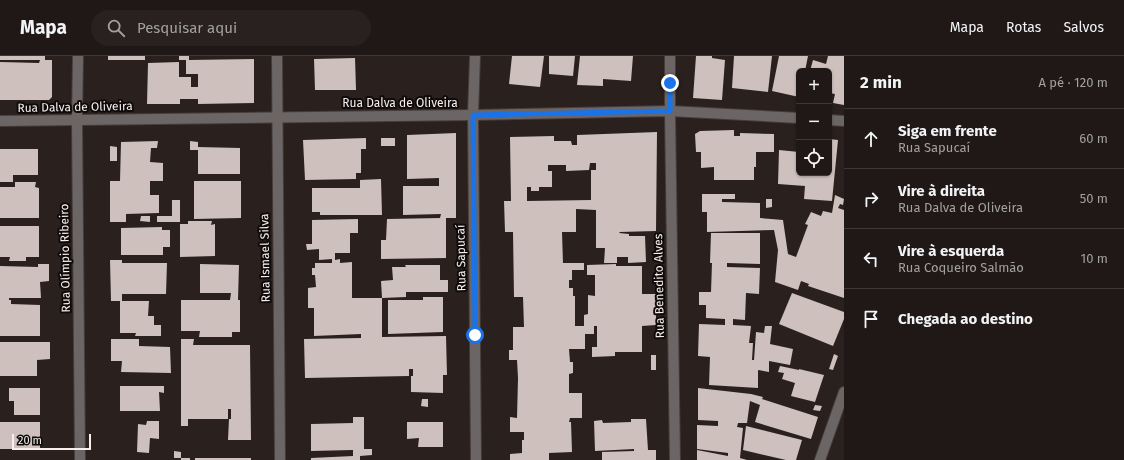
<!DOCTYPE html>
<html lang="pt">
<head>
<meta charset="utf-8">
<style>
	:root { --surface:#201816; --page:#28211f; --text:#f1f3f6; --muted:#a2a0a1; --line:#3d3735 }
	body { margin:0; font-family:"Fira Sans",sans-serif; background:var(--page); color:var(--text) }
	.controls { position:absolute; right:12px; top:12px; display:grid; overflow:hidden; border-radius:6px; box-shadow:0 1px 3px #0004 }
	.controls button { width:36px; height:36px; display:grid; place-items:center; padding:0; border:0; border-bottom:1px solid var(--line); background:var(--surface); color:var(--text); font:20px sans-serif }
	.scale { position:absolute; left:12px; bottom:10px; width:79px; box-sizing:border-box; padding-left:4px; border:2px solid #f6efee; border-top:0; font-size:11px; line-height:14px; white-space:nowrap; color:#f6efee; -webkit-text-stroke:3px #0f0b0a; paint-order:stroke }
	.stop { position:absolute; width:12px; height:12px; margin:-9px; border:3px solid #1a73e8; border-radius:50%; background:#fff }
	.stop.end { background:#1a73e8; border-color:#fff; box-shadow:0 1px 4px #0008 }
	.list { margin:0; padding:0; list-style:none }
	h2 { display:flex; justify-content:space-between; align-items:center; height:52px; margin:0; padding:0 16px; font-size:17px }
	h2 small { font-size:13px; font-weight:400; color:var(--muted) }
	.list li { display:grid; grid-template-columns:26px 1fr auto; gap:12px; align-items:center; box-sizing:border-box; height:60px; padding:0 16px; border-top:1px solid var(--line) }
	.list b { display:block; font-size:15px; white-space:nowrap }
	.list p { margin:0; font-size:13px; white-space:nowrap; color:var(--muted) }
	.list em { font-size:13px; font-style:normal; color:var(--muted) }
	.icon { flex:none; width:22px; height:22px; fill:none; stroke:currentColor; stroke-width:2; stroke-linecap:round; stroke-linejoin:round }
	.map { position:relative; flex:none; width:844px; height:404px; overflow:hidden }
	header { display:flex; align-items:center; gap:24px; box-sizing:border-box; height:56px; padding:0 20px; background:var(--surface); border-bottom:1px solid var(--line) }
	header strong { font-size:19px }
	nav { display:flex; gap:22px; margin-inline-start:auto; font-size:14px }
	.search { width:280px; height:36px; background:var(--page); display:flex; align-items:center; gap:10px; box-sizing:border-box; padding:0 14px; border-radius:22px; color:var(--muted); font-size:15px }
	main { display:flex }
	aside { flex:1; background:var(--surface) }
	.map>svg:first-child { display:block }
</style>
</head>
<body>
<header>
<strong>Mapa</strong>
<div class="search"><svg class="icon" aria-label="search" viewBox="0 0 24 24"><circle cx="10" cy="10" r="6"/><path d="M15 15l6 6"/></svg>Pesquisar aqui</div>
<nav><a>Mapa</a><a>Rotas</a><a>Salvos</a></nav>
</header>
<main>
<div class="map">
<svg width="844" height="404" viewBox="0 0 844 404">
	<rect width="100%" height="100%" fill="#2a201e"/>
	<g fill="#cdc0bd" fill-rule="evenodd">
		<polygon points="0,0 45,0 45,4 52,4 52,41 49,44 0,44 0,6 39,7 40,4 0,4"/>
		<rect x="108" y="0" width="37" height="4"/>
		<polygon points="179,0 189,0 189,4 254,3 254,47 198,48 198,43 180,43 180,48 147,48 148,7 179,6 179,21 191,21 191,31 198,31 198,18 186,18 186,4 179,4"/>
		<polygon points="512,0 544,0 540,31 509,28"/>
		<polygon points="549,0 575,0 573,20 549,18"/>
		<polygon points="580,0 633,0 631,25 603,23 603,30 577,29"/>
		<polygon points="696,0 712,0 712,2 725,4 722,44 693,42"/>
		<polygon points="734,0 772,0 768,36 732,32"/>
		<polygon points="779,0 808,0 805,15 799,15 799,41 772,35"/>
		<polygon points="828,0 844,0 844,49 833,47 835,38 829,37 829,15 810,15 813,4 826,8"/>
		<polygon points="355,2 356,34 315,34 314,3"/>
		<polygon points="734,74 734,80 740,80 740,77 774,78 774,96 756,96 756,111 754,111 754,124 714,124 714,111 701,112 701,96 696,96 695,78 700,75"/>
		<path d="M657,76l-1,99 -36,1 -1,1 10,1v2h16l1,26 -18,1v-6h-11v6h-13l1,-15h-9v-38l-20,-1v23h-14l1,31h21v7h-12v10h-3v8h4v8h2v30h9v-11l4,-1v-19l7,1v-21h-8v-10l29,-1v2h26v28h14v31l-14,1v26h-27v4l-23,1v-10h5v-21h-3v8h-9v15h-16l1,13h3v11l-4,1v19h13v25h-12l-1,4h2l1,30 -23,1v7h-39v-6l12,-1v-13h2v-8h-14v-15l7,1 1,-40 -1,-18h-8v-10h4v-23h11l-1,-30h-9l-1,-65h-8l-1,-31h7l-1,-64 44,-1v5h17l1,4h5v-10zM590,107h6v7h-5v30l-64,1v-14h4v4h8v-4h13v-16h-4v-6h18v6l23,-1z"/>
		<polygon points="456,77 456,162 446,162 446,202 381,203 381,184 386,184 387,163 440,162 441,158 403,159 403,130 439,130 439,122 407,123 407,79"/>
		<polygon points="366,82 366,93 361,93 361,117 356,117 356,123 305,124 303,84"/>
		<rect x="381" y="82" width="14" height="8"/>
		<polygon points="829,83 838,84 832,145 804,143 805,130 778,128 779,94 799,96 799,117 829,117"/>
		<polygon points="158,85 157,92 151,92 150,106 163,107 163,125 150,125 150,139 159,139 159,157 126,158 126,166 110,166 110,125 120,125 121,86"/>
		<polygon points="190,85 198,86 198,91 240,92 240,118 198,118 198,94 190,94"/>
		<polygon points="110,90 117,91 117,105 110,105"/>
		<polygon points="0,93 38,93 38,119 13,119 13,126 0,126"/>
		<polygon points="381,123 382,159 320,159 320,156 312,156 312,132 360,132 360,124"/>
		<polygon points="194,125 241,125 241,162 194,163"/>
		<polygon points="15,126 36,126 35,131 39,132 39,162 0,162 0,131 15,131"/>
		<polygon points="702,138 735,138 735,143 722,143 722,146 760,147 760,162 783,164 788,198 796,201 808,169 805,168 811,156 821,160 823,155 832,157 835,139 844,143 843,149 840,148 838,152 844,154 844,242 808,230 809,228 801,225 798,234 775,226 778,194 774,174 707,176 707,156 702,156"/>
		<polygon points="766,143 772,143 772,151 766,152"/>
		<polygon points="172,144 180,144 180,166 157,166 157,160 172,160"/>
		<polygon points="141,160 150,160 150,166 140,165"/>
		<polygon points="358,163 358,177 350,177 350,197 335,197 335,204 340,203 340,207 352,206 352,242 382,242 382,281 446,280 447,319 443,319 443,337 411,336 411,320 413,320 413,313 409,313 409,320 305,322 304,283 361,282 361,278 314,280 314,252 308,252 308,232 316,231 315,219 312,219 312,212 315,212 315,207 332,207 332,203 319,204 319,193 307,194 306,188 312,188 312,164"/>
		<polygon points="188,165 212,165 211,169 215,168 215,200 180,201 180,168 188,168"/>
		<polygon points="0,170 39,170 39,201 26,201 26,205 9,205 10,201 0,201"/>
		<polygon points="162,171 162,174 170,174 170,191 163,191 163,199 121,199 121,172"/>
		<polygon points="711,177 760,177 760,208 727,207 727,211 760,212 759,238 746,237 745,264 733,263 733,269 751,270 749,287 753,287 752,304 754,304 756,276 764,277 765,270 772,270 770,288 793,293 790,309 769,305 769,316 758,314 758,332 709,329 710,301 698,300 699,268 725,269 725,263 706,262 706,249 699,249 699,236 711,236 712,207 710,207"/>
		<polygon points="110,204 122,204 122,207 167,207 166,238 122,238 122,245 149,245 148,260 154,260 154,269 161,269 161,280 135,280 136,277 120,277 120,245 111,245"/>
		<polygon points="38,208 49,208 49,225 40,226 41,242 9,242 9,244 11,244 11,248 40,249 40,280 0,280 0,210 38,211"/>
		<polygon points="200,208 239,209 238,244 240,244 240,276 232,276 232,281 199,281 200,275 181,275 181,244 230,244 231,237 200,237"/>
		<polygon points="405,209 440,209 440,224 448,224 448,236 406,236 406,241 382,242 381,225 393,224 392,211 406,211"/>
		<polygon points="792,237 844,256 844,263 833,290 779,268"/>
		<polygon points="423,241 443,241 443,276 388,278 388,244 423,244"/>
		<polygon points="111,283 139,283 139,290 170,291 171,317 121,316 122,305 111,305"/>
		<polygon points="181,283 194,283 193,289 250,289 251,384 228,384 229,363 231,363 231,353 228,353 228,363 188,363 188,370 181,370"/>
		<polygon points="0,286 50,286 50,303 37,304 37,320 0,320"/>
		<polygon points="834,298 838,300 833,314 829,313"/>
		<rect x="651" y="299" width="5" height="15"/>
		<polygon points="780,310 799,314 799,313 824,319 815,346 791,340 795,327 782,323 784,317 778,316"/>
		<polygon points="120,330 164,330 164,337 159,336 160,355 120,355"/>
		<polygon points="9,332 40,332 40,359 14,359 14,345 9,345"/>
		<polygon points="698,332 751,338 763,341 762,343 818,361 811,383 755,366 760,349 750,345 747,367 738,367 737,371 743,372 740,402 747,404 697,404 697,394 728,400 728,397 697,393 697,369 718,370 718,365 698,364"/>
		<polygon points="422,343 428,343 428,351 421,350"/>
		<polygon points="815,349 822,350 820,355 813,354"/>
		<polygon points="353,361 364,361 364,393 372,393 372,399 360,400 360,404 311,404 311,402 353,400 353,394 311,395 311,368 353,367"/>
		<polygon points="631,363 646,363 648,394 656,394 656,404 602,404 602,396 634,395 634,393 595,395 594,365 602,364 603,367 631,366"/>
		<polygon points="147,365 159,365 159,383 150,382 149,397 137,396 138,368 146,369"/>
		<rect x="0" y="366" width="40" height="27"/>
		<polygon points="407,366 443,366 443,391 418,391 419,382 407,383"/>
		<polygon points="746,370 802,384 796,404 786,404 743,394"/>
		<polygon points="174,395 181,396 181,402 190,402 190,404 181,404 181,402 174,402"/>
		<rect x="195" y="402" width="56" height="2"/>
	</g>
	<g fill="none" stroke-linecap="round" stroke-linejoin="round">
		<defs>
			<g id="minor">
				<polyline points="78,0 77,64 80,404"/>
				<polyline points="277,0 280,404"/>
				<polyline points="475,0 473,59 476,404"/>
				<polyline points="670,0 670,55 675,404"/>
				<polyline points="829,64 844,65"/>
				<polyline points="0,65 473,59 670,55 799,62"/>
				<polyline points="820,404 844,336"/>
			</g>
		</defs>
		<use href="#minor" stroke="#473d3b" stroke-width="12"/>
		<use href="#minor" stroke="#6b6665" stroke-width="10"/>
	</g>
	<g fill="none" stroke-linecap="round" stroke-linejoin="round">
		<polyline stroke="#1a73e8" stroke-width="5" points="475,279 473,59 670,55 670,27"/>
	</g>
	<g text-anchor="middle" stroke-width="4" stroke-linejoin="round" paint-order="stroke">
		<g font-size="12" fill="#f6efee" stroke="#0f0b0a">
			<text x="400" y="51">Rua Dalva de Oliveira</text>
			<text transform="translate(75 51) rotate(-1)" y="4">Rua Dalva de Oliveira</text>
			<text transform="translate(65 202) rotate(-91)" y="4">Rua Olímpio Ribeiro</text>
			<text transform="translate(265 202) rotate(-91)" y="4">Rua Ismael Silva</text>
			<text transform="translate(461 202) rotate(-91)" y="4">Rua Sapucaí</text>
			<text transform="translate(659 230) rotate(-91)" y="4">Rua Benedito Alves</text>
		</g>
	</g>
</svg>
<div class="controls">
<button>+</button>
<button>−</button>
<button><svg class="icon" aria-label="locate" viewBox="0 0 24 24"><circle cx="12" cy="12" r="6"/><path d="M12 2v4M12 18v4M2 12h4M18 12h4"/></svg></button>
</div>
<div class="scale">20 m</div>
<div class="stop" style="left:475px;top:279px"></div>
<div class="stop end" style="left:670px;top:27px"></div>
</div>
<aside>
<h2>2 min<small>A pé · 120 m</small></h2>
<ul class="list">
<li><svg class="icon" aria-label="ahead" viewBox="0 0 24 24"><path d="M12 20V5M6 11l6-6 6 6"/></svg><div><b>Siga em frente</b><p>Rua Sapucaí</p></div><em>60 m</em></li>
<li><svg class="icon" aria-label="right" viewBox="0 0 24 24"><path d="M7 20v-9h11M14 6l5 5-5 5"/></svg><div><b>Vire à direita</b><p>Rua Dalva de Oliveira</p></div><em>50 m</em></li>
<li><svg class="icon" aria-label="left" viewBox="0 0 24 24"><path d="M17 20v-9H6M10 6l-5 5 5 5"/></svg><div><b>Vire à esquerda</b><p>Rua Coqueiro Salmão</p></div><em>10 m</em></li>
<li><svg class="icon" aria-label="arrive" viewBox="0 0 24 24"><path d="M6 21V4h12l-3 4 3 4H6"/></svg><div><b>Chegada ao destino</b></div></li>
</ul>
</aside>
</main>
</body>
</html>
